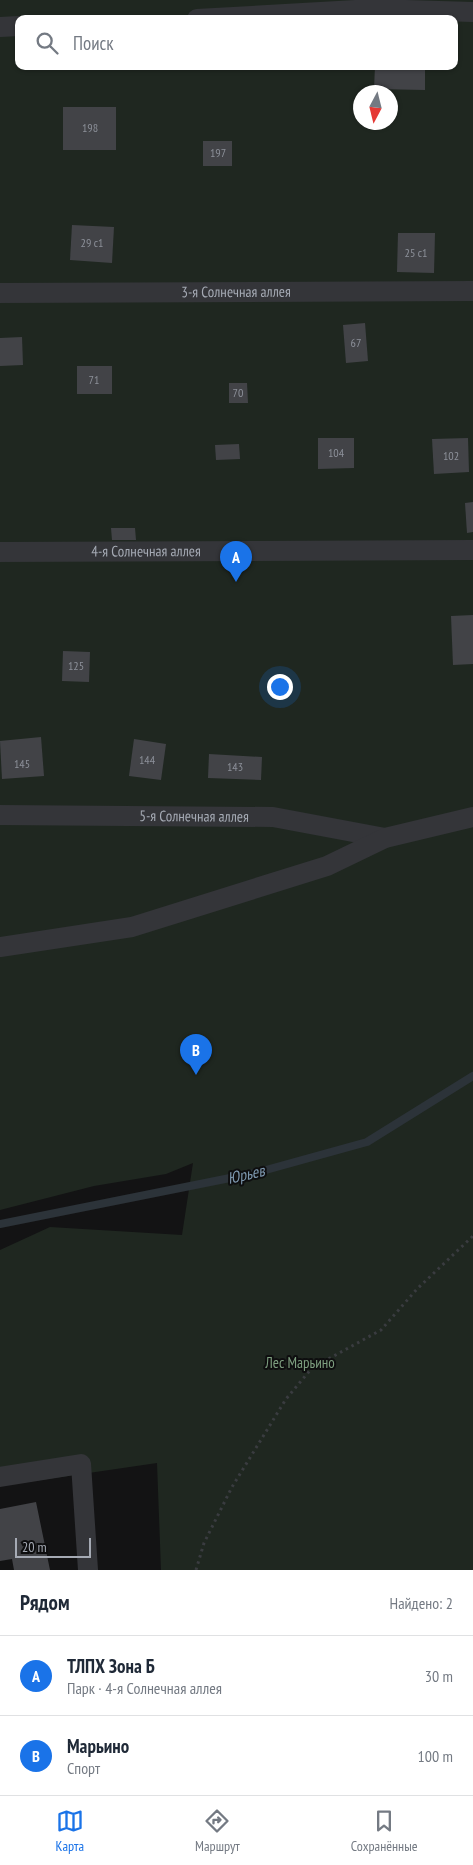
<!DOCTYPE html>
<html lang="ru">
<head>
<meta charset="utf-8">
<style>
	:root { --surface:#fff; --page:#f2f2f3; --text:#1f2937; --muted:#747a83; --line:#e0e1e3; --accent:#1a73e8 }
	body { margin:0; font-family:"PT Sans Narrow",sans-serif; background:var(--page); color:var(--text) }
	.compass { position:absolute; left:353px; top:85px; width:45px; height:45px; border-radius:50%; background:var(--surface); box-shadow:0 1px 4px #0004; rotate:187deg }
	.scale { position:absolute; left:15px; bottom:12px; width:76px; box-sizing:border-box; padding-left:5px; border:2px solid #a5aab4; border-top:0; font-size:14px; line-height:18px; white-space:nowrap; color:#a5aab4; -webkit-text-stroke:4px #0e0e0f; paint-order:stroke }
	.you { position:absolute; left:279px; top:686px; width:18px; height:18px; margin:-12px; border:4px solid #fff; border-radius:50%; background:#1a73e8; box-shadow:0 0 0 8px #1a73e833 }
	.badge { display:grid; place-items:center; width:32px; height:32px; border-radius:50%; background:var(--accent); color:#fff; font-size:16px; font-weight:700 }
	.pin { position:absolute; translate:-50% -41px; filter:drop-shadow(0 1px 2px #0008) }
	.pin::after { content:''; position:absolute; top:26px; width:18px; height:15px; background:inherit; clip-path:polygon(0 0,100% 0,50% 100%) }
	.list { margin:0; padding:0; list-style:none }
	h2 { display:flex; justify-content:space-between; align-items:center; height:65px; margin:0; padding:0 20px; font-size:21px }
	h2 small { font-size:16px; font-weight:400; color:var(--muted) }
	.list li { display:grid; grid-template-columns:32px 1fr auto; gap:15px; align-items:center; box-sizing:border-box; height:80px; padding:0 20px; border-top:1px solid var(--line) }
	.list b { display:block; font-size:19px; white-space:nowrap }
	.list p { margin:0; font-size:16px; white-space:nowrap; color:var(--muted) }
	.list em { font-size:16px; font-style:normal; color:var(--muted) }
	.icon { flex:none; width:28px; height:28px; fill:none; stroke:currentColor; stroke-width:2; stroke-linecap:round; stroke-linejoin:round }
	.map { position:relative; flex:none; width:473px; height:1570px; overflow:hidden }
	.search { position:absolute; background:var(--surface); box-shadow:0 1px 4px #0004; left:15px; right:15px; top:15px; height:55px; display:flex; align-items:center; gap:12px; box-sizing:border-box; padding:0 18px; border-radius:10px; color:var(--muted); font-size:19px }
	.sheet { height:225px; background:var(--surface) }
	nav { display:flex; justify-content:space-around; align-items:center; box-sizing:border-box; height:70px; border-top:1px solid var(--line); background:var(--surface); font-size:14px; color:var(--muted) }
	nav a { display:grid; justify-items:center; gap:2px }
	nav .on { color:var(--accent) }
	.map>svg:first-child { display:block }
</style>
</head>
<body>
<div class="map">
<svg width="473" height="1570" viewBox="0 0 473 1570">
	<rect width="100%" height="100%" fill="#131314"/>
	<path fill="#1f2720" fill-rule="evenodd" d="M0,0h473v1570h-312l-4,-107 -157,23v-236l50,-23 132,8 11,-72 -27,11 -72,12 -94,24zM19,19h435v47h-435zM360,92h30v30h-30z"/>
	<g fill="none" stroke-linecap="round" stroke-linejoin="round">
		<polyline stroke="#2c3339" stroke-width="8" points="0,1224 255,1173 367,1142 473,1076"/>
	</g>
	<g fill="#424347">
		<polygon points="375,66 425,66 425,90 374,89"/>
		<rect x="63" y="107" width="53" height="43"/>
		<rect x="203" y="141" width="29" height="25"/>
		<polygon points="72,225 114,227 112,263 70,260"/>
		<polygon points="398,233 435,233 434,273 397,272"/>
		<polygon points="365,323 368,361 346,363 343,325"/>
		<polygon points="22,337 23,365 0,366 0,338"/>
		<rect x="77" y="366" width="35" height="28"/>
		<polygon points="229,383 247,383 248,403 229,403"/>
		<polygon points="318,438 354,438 354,468 318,469"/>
		<polygon points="468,438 469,472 434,474 432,439"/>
		<polygon points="239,444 240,459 216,460 215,445"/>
		<polygon points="473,502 473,532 467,533 465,503"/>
		<polygon points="111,528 135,528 136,540 112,540"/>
		<polygon points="473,615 473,664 453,665 451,616"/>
		<polygon points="63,651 90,652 89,682 62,681"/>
		<polygon points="41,737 44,776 2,779 0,741"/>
		<polygon points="134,739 166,744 161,780 129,776"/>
		<polygon points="209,754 262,757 261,780 208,778"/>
		<polygon points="36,1502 50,1570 14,1570 12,1559 0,1561 0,1509"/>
	</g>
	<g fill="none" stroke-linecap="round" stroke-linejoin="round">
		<polyline stroke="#3a3c40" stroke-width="3" stroke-dasharray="2.5 4" stroke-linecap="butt" points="196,1570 204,1543 232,1487 286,1399 312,1368 381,1330 417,1289 473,1236"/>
		<g stroke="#343539" stroke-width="20">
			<polyline points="197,19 373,9 473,12"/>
			<polyline points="0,27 19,26"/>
			<path id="s1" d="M0,293l473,-2"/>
			<path id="s2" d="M0,552l473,-2"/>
			<path id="s3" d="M0,815l273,2 112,21"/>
			<polyline points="0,947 132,927 327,866 385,838 473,817"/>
			<polyline points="0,1477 81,1464 88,1570"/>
		</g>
	</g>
	<g text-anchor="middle" stroke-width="4" stroke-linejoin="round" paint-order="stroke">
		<g font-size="12" fill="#8c9099">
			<text x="90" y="132">198</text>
			<text x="218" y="157">197</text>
			<text x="92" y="247">29 с1</text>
			<text x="416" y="257">25 с1</text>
			<text x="356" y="347">67</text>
			<text x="94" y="384">71</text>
			<text x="238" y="397">70</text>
			<text x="336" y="457">104</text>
			<text x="451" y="460">102</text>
			<text x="76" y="670">125</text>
			<text x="147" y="764">144</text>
			<text x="22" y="768">145</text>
			<text x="235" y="771">143</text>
		</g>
		<g font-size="15" fill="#a5aab4" stroke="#0e0e0f">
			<text dy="5" stroke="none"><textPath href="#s1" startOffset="236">3-я Солнечная аллея</textPath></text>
			<text dy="5" stroke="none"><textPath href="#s2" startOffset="146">4-я Солнечная аллея</textPath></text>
			<text dy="5" stroke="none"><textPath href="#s3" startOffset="194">5-я Солнечная аллея</textPath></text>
		</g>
		<g font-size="15" fill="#7d9e7f" stroke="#0e0e0f">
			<text x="300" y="1368">Лес Марьино</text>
		</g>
		<g font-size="16" font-style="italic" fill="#7d97ae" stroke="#0e0e0f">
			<text transform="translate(246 1174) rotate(-13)" y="6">Юрьев</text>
		</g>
	</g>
</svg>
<svg class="compass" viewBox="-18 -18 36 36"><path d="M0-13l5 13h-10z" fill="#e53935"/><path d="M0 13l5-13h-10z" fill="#747a83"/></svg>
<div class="scale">20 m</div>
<div class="you"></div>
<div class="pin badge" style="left:236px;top:582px">A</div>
<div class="pin badge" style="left:196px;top:1075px">B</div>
<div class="search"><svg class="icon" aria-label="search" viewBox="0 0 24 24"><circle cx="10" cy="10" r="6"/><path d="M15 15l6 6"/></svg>Поиск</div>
</div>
<section class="sheet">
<h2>Рядом<small>Найдено: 2</small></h2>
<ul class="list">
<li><span class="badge">A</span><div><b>ТЛПХ Зона Б</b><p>Парк · 4-я Солнечная аллея</p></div><em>30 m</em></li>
<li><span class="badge">B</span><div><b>Марьино</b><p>Спорт</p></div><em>100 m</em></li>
</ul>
</section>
<nav>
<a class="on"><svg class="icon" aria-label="map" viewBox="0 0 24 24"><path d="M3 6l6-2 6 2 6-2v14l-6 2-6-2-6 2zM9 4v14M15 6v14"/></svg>Карта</a>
<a><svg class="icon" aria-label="directions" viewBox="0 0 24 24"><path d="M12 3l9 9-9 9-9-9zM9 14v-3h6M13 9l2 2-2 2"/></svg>Маршрут</a>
<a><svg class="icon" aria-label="saved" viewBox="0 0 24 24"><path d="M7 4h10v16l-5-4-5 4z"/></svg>Сохранённые</a>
</nav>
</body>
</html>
